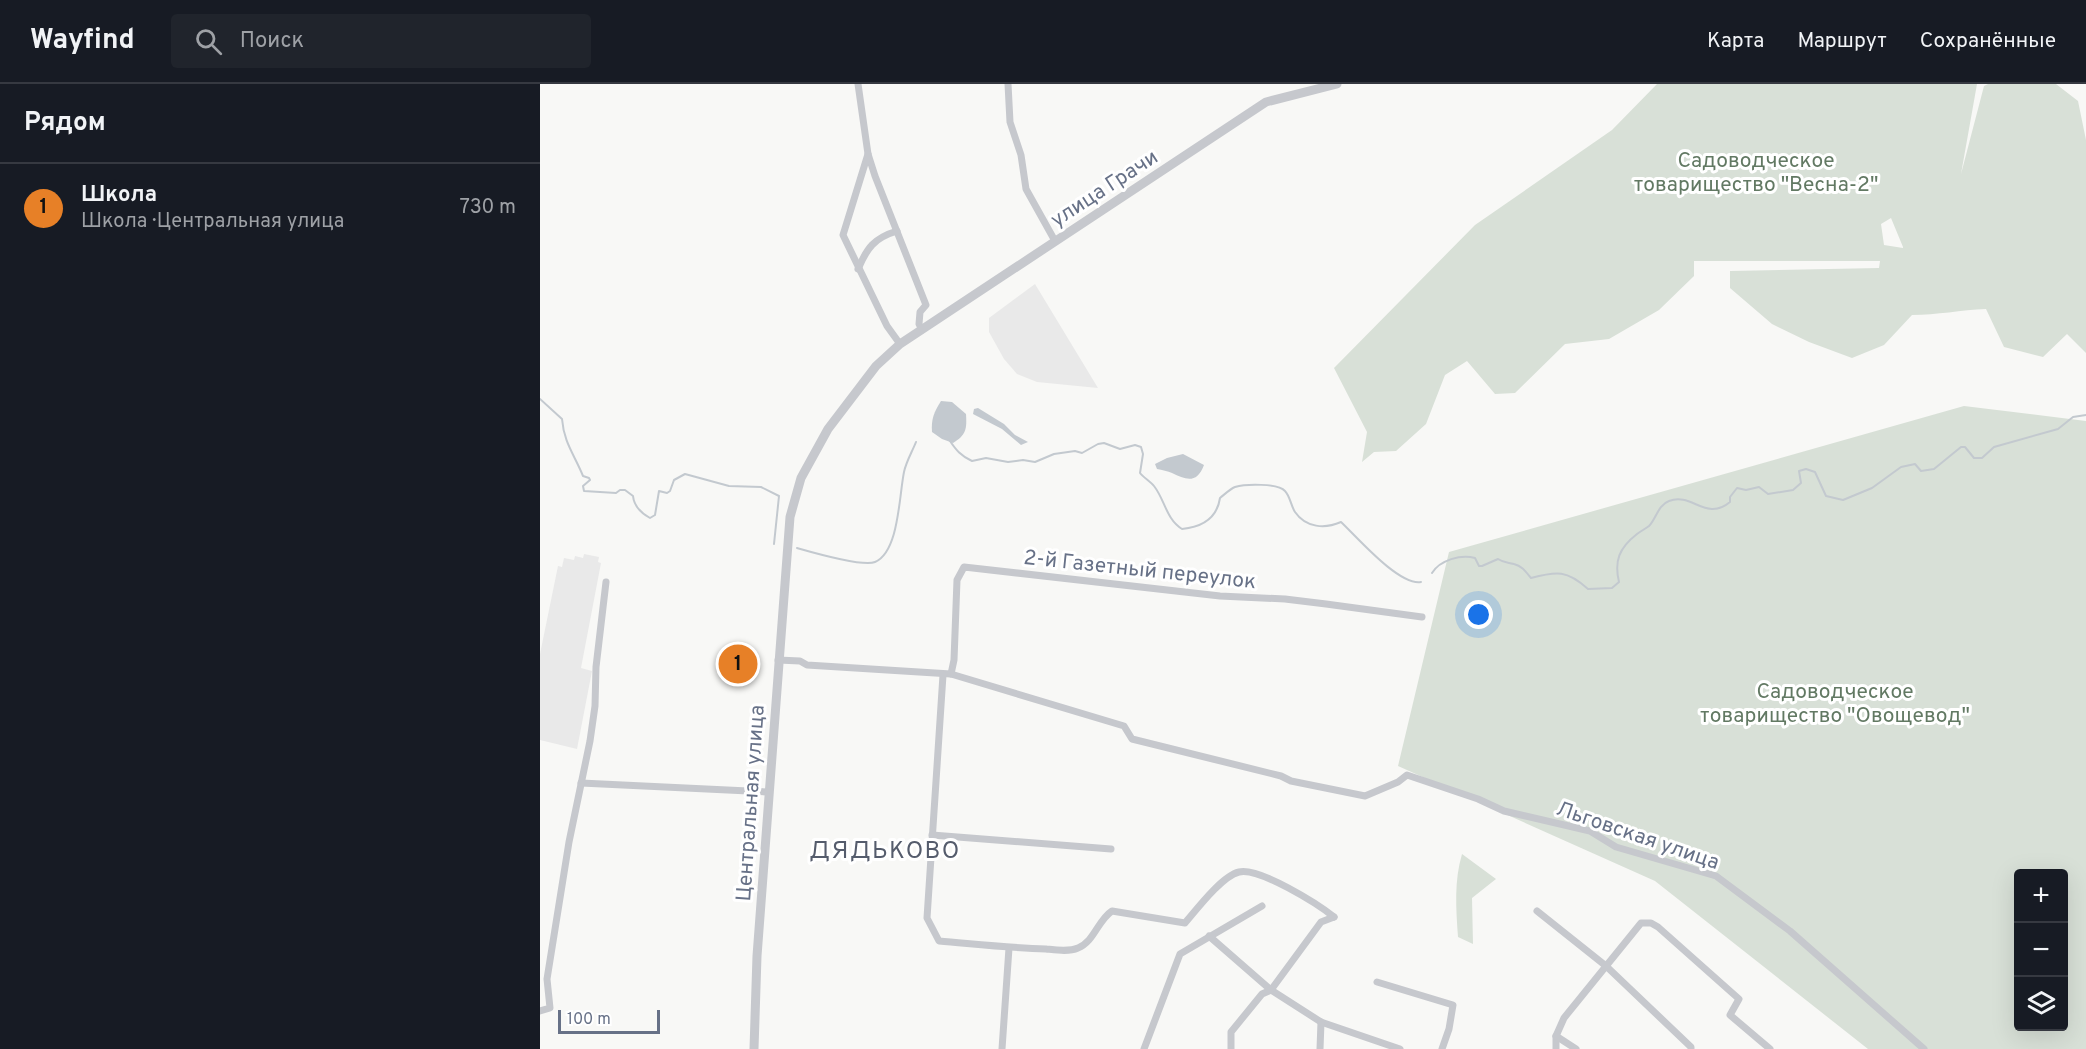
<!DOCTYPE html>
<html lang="ru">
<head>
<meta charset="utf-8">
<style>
	:root { --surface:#171b24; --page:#20242c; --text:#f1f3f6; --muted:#9ea1a6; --line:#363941; --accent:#e78027 }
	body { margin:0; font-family:Overpass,sans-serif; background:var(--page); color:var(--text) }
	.controls { position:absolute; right:18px; bottom:18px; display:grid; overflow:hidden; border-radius:6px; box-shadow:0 6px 24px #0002 }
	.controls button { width:54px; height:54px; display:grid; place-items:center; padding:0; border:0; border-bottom:2px solid var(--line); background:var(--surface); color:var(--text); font:30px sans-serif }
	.scale { position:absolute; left:18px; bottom:15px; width:102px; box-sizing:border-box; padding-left:6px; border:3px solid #677187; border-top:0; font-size:16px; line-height:21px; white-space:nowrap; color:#677187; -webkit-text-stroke:4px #fff; paint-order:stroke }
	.you { position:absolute; left:939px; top:531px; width:21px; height:21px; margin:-15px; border:4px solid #fff; border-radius:50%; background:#1a73e8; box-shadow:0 0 0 9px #1a73e833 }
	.badge { display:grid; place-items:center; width:39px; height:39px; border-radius:50%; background:var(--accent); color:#111; font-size:20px; font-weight:700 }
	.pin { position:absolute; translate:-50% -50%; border:3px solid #fff; box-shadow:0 2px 6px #0006 }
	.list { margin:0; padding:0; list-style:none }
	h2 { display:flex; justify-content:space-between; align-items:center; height:78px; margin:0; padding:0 24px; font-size:26px }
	h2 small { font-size:20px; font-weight:400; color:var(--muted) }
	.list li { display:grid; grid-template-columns:39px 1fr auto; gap:18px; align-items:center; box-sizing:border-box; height:90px; padding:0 24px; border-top:2px solid var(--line) }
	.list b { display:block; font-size:22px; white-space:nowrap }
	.list p { margin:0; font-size:20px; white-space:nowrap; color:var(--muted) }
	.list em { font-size:20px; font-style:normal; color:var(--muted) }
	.icon { flex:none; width:33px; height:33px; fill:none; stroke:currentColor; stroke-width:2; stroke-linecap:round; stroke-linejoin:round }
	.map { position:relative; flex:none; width:1546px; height:965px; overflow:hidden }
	header { display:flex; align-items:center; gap:36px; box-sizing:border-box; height:84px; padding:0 30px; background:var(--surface); border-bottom:2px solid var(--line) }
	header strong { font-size:28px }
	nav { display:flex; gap:33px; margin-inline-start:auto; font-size:21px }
	.search { width:420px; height:54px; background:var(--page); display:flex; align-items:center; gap:15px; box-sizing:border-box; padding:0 21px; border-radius:6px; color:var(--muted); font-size:22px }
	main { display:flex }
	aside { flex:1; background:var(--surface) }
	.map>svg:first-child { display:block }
</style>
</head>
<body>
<header>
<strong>Wayfind</strong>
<div class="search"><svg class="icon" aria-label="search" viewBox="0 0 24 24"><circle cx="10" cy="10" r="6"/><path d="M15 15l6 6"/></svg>Поиск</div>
<nav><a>Карта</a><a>Маршрут</a><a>Сохранённые</a></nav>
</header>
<main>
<aside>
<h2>Рядом<small></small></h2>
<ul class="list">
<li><span class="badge">1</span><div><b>Школа</b><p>Школа · Центральная улица</p></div><em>730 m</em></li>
</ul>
</aside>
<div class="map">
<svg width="1546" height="965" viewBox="0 0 1546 965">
	<rect width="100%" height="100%" fill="#f8f8f6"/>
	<g fill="#e9e9e9">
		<polygon points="495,200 558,304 497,298 477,290 464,275 449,248 449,234"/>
		<polygon points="44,470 59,473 58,478 61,479 41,584 52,587 37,665 0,656 0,570 18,482 22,483 24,474 34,476 35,472 43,474"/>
	</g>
	<g fill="#d8e0d7" fill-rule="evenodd">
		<path d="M1117,0h320l-16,90 23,-88 4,-2h68l22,17 8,39v213l-19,-19 -24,23 -39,-10 -18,-38c-25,1 -49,6 -74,6l-28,30 -32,13 -43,-16 -37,-18 -42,-36v-17l149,-3 1,-7h-186v15l-35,34 -50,29 -44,5 -50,49 -20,1 -28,-33 -22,14 -19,49 -30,27 -22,1 -12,10 5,-30 -33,-64 141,-143 137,-95zM1351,134l12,29v1l-19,-3 -3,-21z"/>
		<path d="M1424,322l122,15v628h-218l-213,-168 -257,-115 51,-214zM1478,790h46v152h-46z"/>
		<path d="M922,770l34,25 -24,19 1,46 -15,-7c-2,-29 -4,-56 4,-83z"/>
	</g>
	<g fill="#c3c9cf">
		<path d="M401,317l11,1 14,12c1,15 0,21 -13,29l-11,-4 -10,-7c-1,-13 2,-20 9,-31z"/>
		<polygon points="438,324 464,340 475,351 488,358 481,361 462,345 433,330 434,325"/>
		<path d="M643,370l21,11c-7,19 -18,15 -32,8 -4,-2 -10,-3 -15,-4l-2,-5 12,-6z"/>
	</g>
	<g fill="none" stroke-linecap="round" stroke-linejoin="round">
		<g stroke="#c3c9cf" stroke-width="2">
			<path d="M0,315l22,20c2,24 12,35 21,57l6,2 1,2 -7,6 1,5 32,2 4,-3h5l8,6c1,10 8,17 17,22l5,-3 4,-24 8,2 3,-2 4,-11 11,-6 44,12 32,1 18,9 -5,48"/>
			<path d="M410,357c6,9 11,15 22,20l14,-3 22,4 15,-2 12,2 19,-8 21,-3 7,2 16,-9 6,-1 16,6 15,-4 6,2 2,7 -3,19c4,5 10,8 14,13 11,14 12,33 28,43 20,-2 35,-11 38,-31 5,-4 10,-9 15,-11 10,-3 43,-4 50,4 5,5 6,15 10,21 11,16 30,17 46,10 16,15 58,64 80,60"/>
			<path d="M257,464c14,4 66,19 78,14 24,-10 24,-66 29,-90 2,-10 8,-20 12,-30"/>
			<path d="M892,489c8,-13 29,-19 43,-15l4,8h3l16,-7c6,4 9,3 16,5 8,2 12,8 17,14 26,-7 36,-8 57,11l24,-1 7,-6c-5,-21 0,-34 18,-48 4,-3 8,-5 12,-8 7,-7 9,-21 20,-25 23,-9 37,21 61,1v-5l7,-9 9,2 13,-3 9,7 25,-4 8,-7 -2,-12 7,-2 9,3 11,24 17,4 29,-12 29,-21 14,-3 6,7 13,-2 27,-22h4l9,11h8l12,-11 64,-18 15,-12 13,-2"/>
		</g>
		<g stroke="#c6c8cd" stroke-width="7">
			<polyline points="318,0 328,70 335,92 386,221 380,228 379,240 382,246"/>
			<polyline points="468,0 470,38 481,71 486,105 515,157"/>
			<polyline points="328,70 303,151 347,242 360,260"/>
			<path d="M318,185c9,-21 16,-31 39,-38"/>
			<polyline points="238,576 260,577 267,581 411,590 584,642 592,655 741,692 751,697 825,712 858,698 867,691 938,715 964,727 1050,747 1076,763 1176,792 1250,847 1384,965"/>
			<polyline points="411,590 414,576 417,496 424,483 680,512 745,515 786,520 882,533"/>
			<path d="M403,591l-16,243 12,23c36,3 71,7 107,8 10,1 23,3 32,-1 16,-6 20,-28 34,-37l73,12c12,-14 37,-47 54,-51 20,-5 79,32 95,45"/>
			<polyline points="41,699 229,708"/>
			<polyline points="392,751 571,765"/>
			<polyline points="997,827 1066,882 1151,963 1151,965"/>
			<polyline points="669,852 731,906 781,938 860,965"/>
			<polyline points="837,898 913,921 909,945 902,965"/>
			<polyline points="0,927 10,924 7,895 29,758 50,657 55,622 56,583 66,498"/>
			<polyline points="1016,952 1036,965"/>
			<polyline points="462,965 469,864"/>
			<polyline points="604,965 640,870 722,822"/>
			<polyline points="691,965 691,948 722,910 731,906 781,838 794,833"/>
			<polyline points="780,965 781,938"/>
			<polyline points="1016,965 1016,952 1024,934 1101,839 1111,839 1118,843 1199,915 1190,931 1230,965"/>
		</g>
		<polyline stroke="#c6c8cd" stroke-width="9" points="214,965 217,872 250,433 261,394 288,345 336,282 360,260 726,18 797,0"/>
	</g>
	<g text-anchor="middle" stroke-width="6" stroke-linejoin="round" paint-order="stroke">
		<g font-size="21" fill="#627963" stroke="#fff">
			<text x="1216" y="83">Садоводческое<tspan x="1216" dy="24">товарищество "Весна-2"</tspan></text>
			<text x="1295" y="614">Садоводческое<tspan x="1295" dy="24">товарищество "Овощевод"</tspan></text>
		</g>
		<g font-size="21" fill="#677187" stroke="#fff">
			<text transform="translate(564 104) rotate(-33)" y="7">улица Грачи</text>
			<text transform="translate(600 485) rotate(6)" y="7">2-й Газетный переулок</text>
			<text transform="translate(210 719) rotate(-86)" y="7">Центральная улица</text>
			<text transform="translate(1098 751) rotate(19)" y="7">Льговская улица</text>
		</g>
		<g font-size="24" letter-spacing="1.5" fill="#555c6c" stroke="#fff">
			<text x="345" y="774">ДЯДЬКОВО</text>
		</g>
	</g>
</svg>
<div class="controls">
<button>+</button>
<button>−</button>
<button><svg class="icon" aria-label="layers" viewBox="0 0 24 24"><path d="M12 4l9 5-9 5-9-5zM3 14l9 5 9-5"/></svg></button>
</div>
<div class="scale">100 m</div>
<div class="you"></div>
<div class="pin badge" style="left:198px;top:580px">1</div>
</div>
</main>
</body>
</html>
